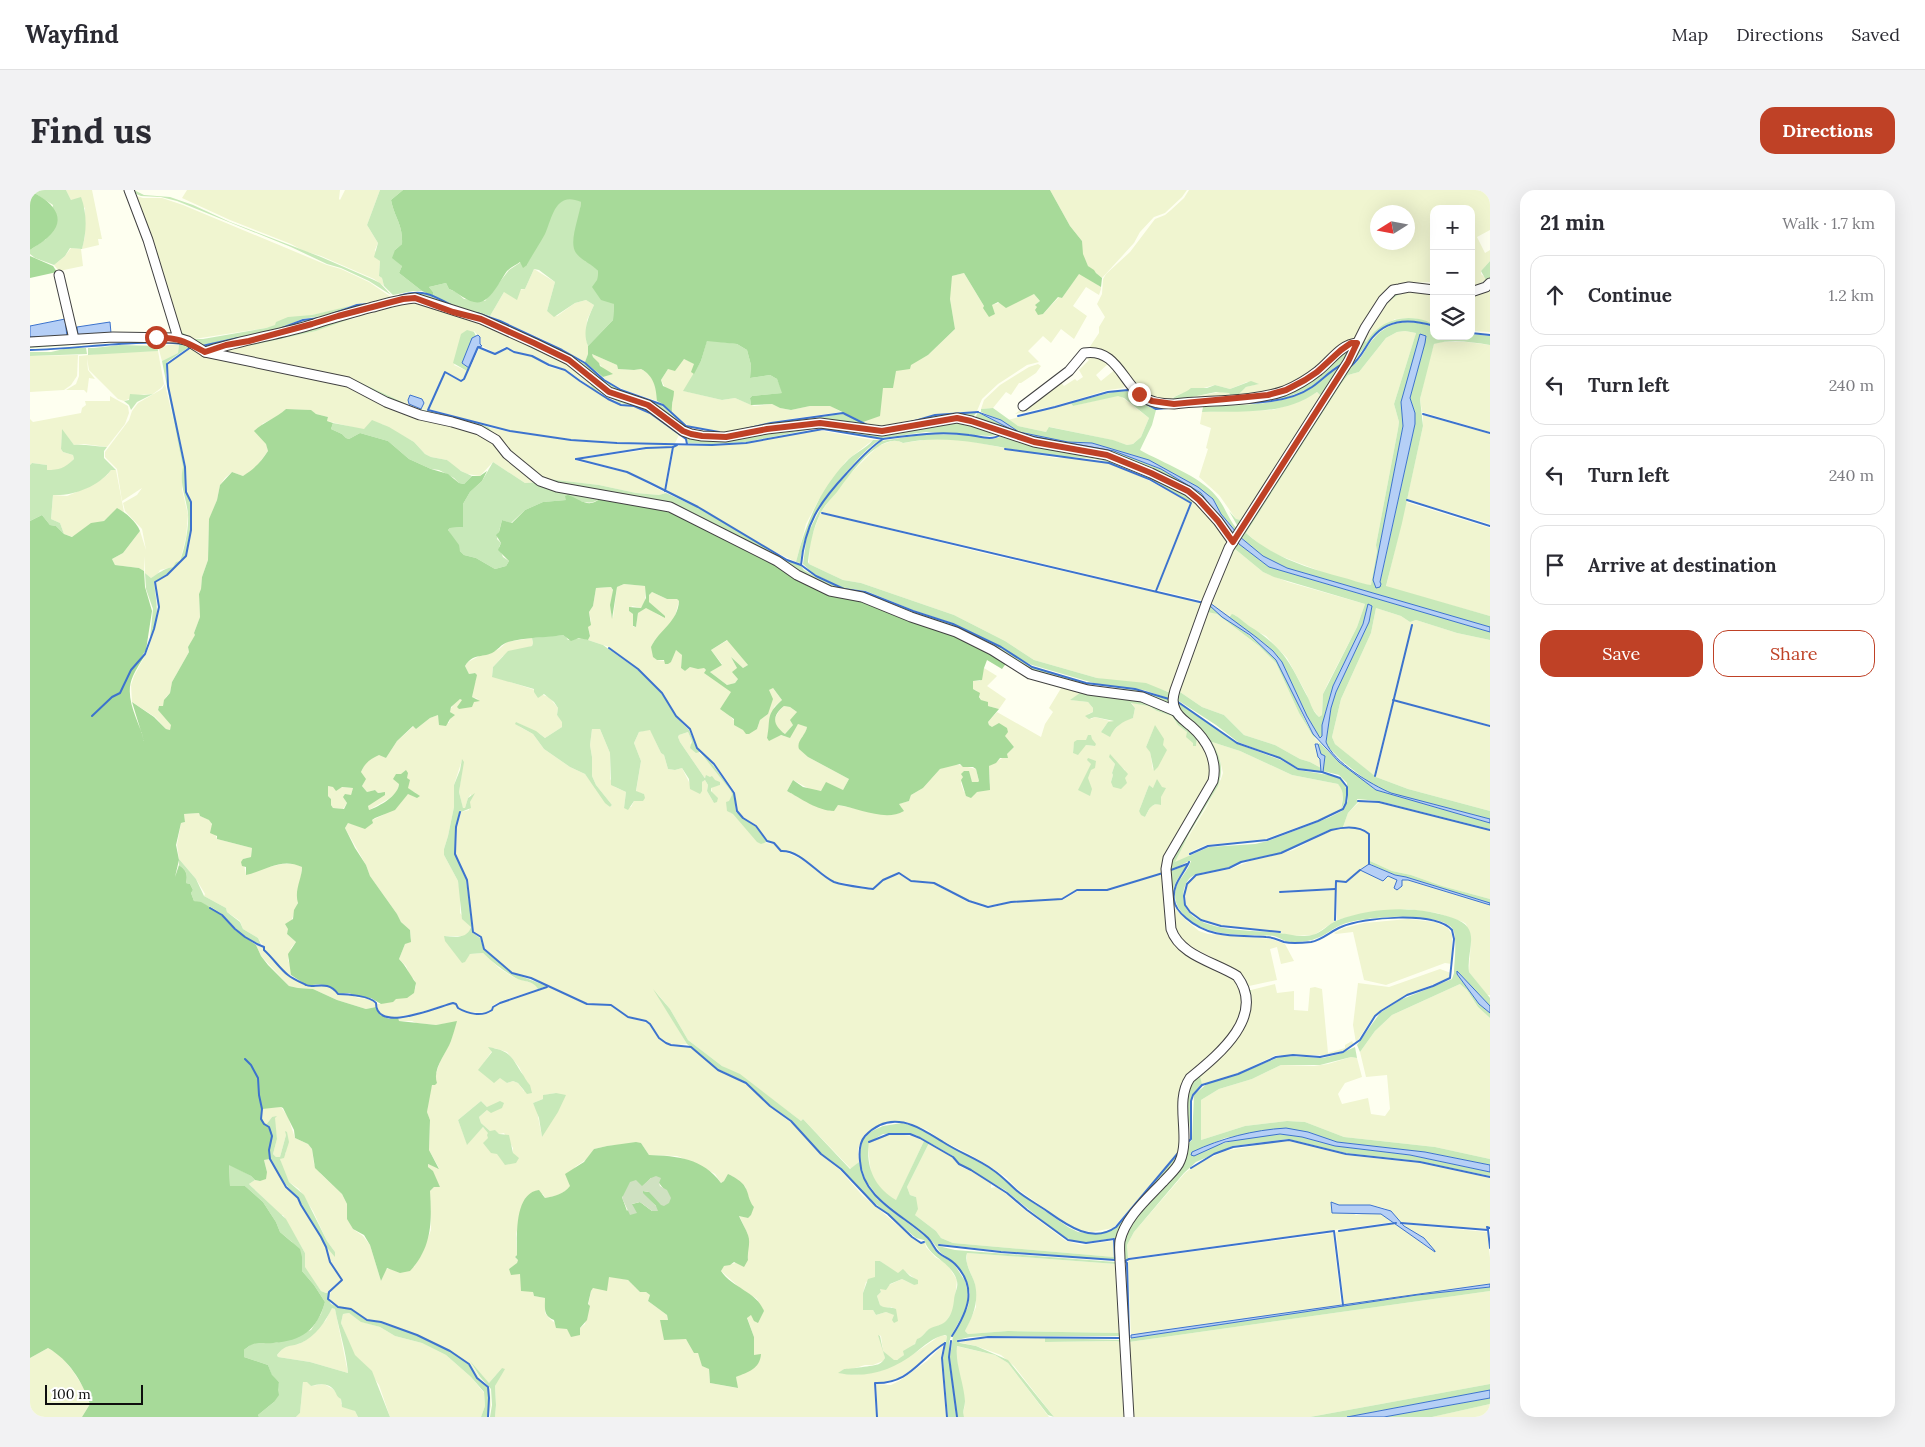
<!DOCTYPE html>
<html lang="en">
<head>
<meta charset="utf-8">
<style>
	:root { --surface:#fff; --page:#f2f2f3; --text:#2b2b33; --muted:#7c7c81; --line:#e1e1e2; --accent:#bf4126 }
	body { margin:0; font-family:Lora,serif; background:var(--page); color:var(--text) }
	.controls { position:absolute; right:15px; top:15px; display:grid; overflow:hidden; border-radius:10px; box-shadow:0 5px 20px #0002 }
	.controls button { width:45px; height:45px; display:grid; place-items:center; padding:0; border:0; border-bottom:1px solid var(--line); background:var(--surface); color:var(--text); font:25px sans-serif }
	.compass { position:absolute; left:1340px; top:15px; width:45px; height:45px; border-radius:50%; background:var(--surface); box-shadow:0 5px 20px #0002; rotate:259deg }
	.scale { position:absolute; left:15px; bottom:12px; width:98px; box-sizing:border-box; padding-left:5px; border:2px solid #0e0e0e; border-top:0; font-size:14px; line-height:18px; white-space:nowrap; color:#0e0e0e; -webkit-text-stroke:4px #fff; paint-order:stroke }
	.stop { position:absolute; width:15px; height:15px; margin:-11px; border:4px solid #bf4126; border-radius:50%; background:#fff }
	.stop.end { background:#bf4126; border-color:#fff; box-shadow:0 1px 5px #0008 }
	.list { margin:0; padding:0; list-style:none }
	h2 { display:flex; justify-content:space-between; align-items:center; height:65px; margin:0; padding:0 20px; font-size:21px }
	h2 small { font-size:16px; font-weight:400; color:var(--muted) }
	.list li { display:grid; grid-template-columns:32px 1fr auto; gap:15px; align-items:center; box-sizing:border-box; height:80px; margin:0 10px 10px; padding:0 10px; border:1px solid var(--line); border-radius:15px }
	.list b { display:block; font-size:19px; white-space:nowrap }
	.list em { font-size:16px; font-style:normal; color:var(--muted) }
	.actions { display:flex; gap:10px; padding:15px 20px }
	.actions a { flex:1; padding:11px 0; border:1px solid var(--accent); border-radius:15px; text-align:center; font-size:18px; color:var(--accent) }
	.actions .main { background:var(--accent); color:#fff }
	.icon { flex:none; width:28px; height:28px; fill:none; stroke:currentColor; stroke-width:2; stroke-linecap:round; stroke-linejoin:round }
	.map { position:relative; flex:none; width:1460px; height:1227px; overflow:hidden; border-radius:15px }
	header { display:flex; align-items:center; gap:30px; box-sizing:border-box; height:70px; padding:0 25px; background:var(--surface); border-bottom:1px solid var(--line) }
	header strong { font-size:24px }
	nav { display:flex; gap:28px; margin-inline-start:auto; font-size:18px }
	.intro { display:flex; align-items:center; justify-content:space-between; box-sizing:border-box; height:120px; padding:0 30px }
	h1 { margin:0; font-size:35px }
	.button { padding:12px 22px; border-radius:15px; background:var(--accent); color:#fff; font-size:18px; font-weight:700 }
	main { display:flex; gap:30px; padding:0 30px }
	aside { flex:1; background:var(--surface); border-radius:15px; box-shadow:0 5px 20px #0002 }
	.map>svg:first-child { display:block }
</style>
</head>
<body>
<header>
<strong>Wayfind</strong>
<nav><a>Map</a><a>Directions</a><a>Saved</a></nav>
</header>
<div class="intro"><h1>Find us</h1><a class="button">Directions</a></div>
<main>
<div class="map">
<svg width="1460" height="1227" viewBox="0 0 1460 1227">
	<rect width="100%" height="100%" fill="#fefff0"/>
	<g fill="#f0f5d0" fill-rule="evenodd">
		<polygon points="36,0 62,0 72,49 68,49 69,55 52,59 55,46 55,18 41,10"/>
		<polygon points="157,0 310,0 309,9 310,10 315,0 350,0 337,35 348,53 345,60 350,71 349,86 352,88 354,96 344,89 291,66 274,61 261,54 200,30 152,8"/>
		<polygon points="1020,0 1157,0 1152,7 1135,23 1124,27 1110,42 1104,53 1072,88 1058,76 1052,64 1052,51 1040,36"/>
		<path d="M1159,0h301v40l-13,7 8,16 5,-3v11l-9,10v3l6,5 -11,7h-5v-77h-37v73l-32,1 -13,4 -23,31 -11,24 -70,47 -50,9 11,-11 12,-3 -11,-2 -17,7 -15,-4 -35,9 -8,4 -1,5 -31,-10 -22,-29 -31,-13 12,-18v-6l6,-10 -8,-13 5,-10 1,-15 3,-5 24,-22 25,-33 10,-4 6,-5 13,-12zM1348,22h30v30h-30z"/>
		<polygon points="103,5 113,8 132,8 153,15 297,75 311,79 339,92 361,107 274,127 236,138 164,149 148,140"/>
		<polygon points="41,58 51,59 53,76 29,81 24,75 35,66"/>
		<polygon points="504,79 525,92 517,121 527,126 545,113 556,110 564,115 557,130 556,149 558,156 558,164 555,172 514,150 460,126 474,102 495,99"/>
		<polygon points="934,83 954,116 965,124 961,115 1004,104 1010,111 1006,115 1013,124 1029,107 1032,108 1049,83 1071,97 1071,99 1069,105 1056,97 1043,116 1057,126 1044,149 1031,139 1021,153 1013,146 998,161 1009,172 997,175 968,194 952,209 947,221 904,225 859,235 841,235 833,232 842,227 853,198 866,181 898,165 925,139 920,109 920,94 922,86"/>
		<polygon points="1460,100 1460,142 1441,141 1441,107"/>
		<polygon points="1377,102 1404,104 1404,133 1383,128 1365,129 1346,140 1336,152 1334,151 1356,115 1366,106"/>
		<polygon points="384,112 441,130 447,130 540,175 561,193 562,198 535,179 519,175 501,165 492,164 475,157 465,163 452,156 450,154 451,149 444,141 424,175 437,181 434,187 431,190 414,182 397,220 391,219 392,214 378,210 379,214 370,211 325,190 196,163 198,158 224,155 286,141 311,131 326,128 331,125"/>
		<polygon points="1375,141 1386,143 1364,214 1369,232 1368,239 1346,355 1347,361 1341,396 1300,385 1248,365 1232,356 1216,343 1311,194 1318,185 1329,182 1356,148 1367,142"/>
		<polygon points="1410,152 1437,152 1460,155 1460,242 1392,222 1390,209 1399,170 1404,154"/>
		<polygon points="149,154 148,163 132,171 128,156"/>
		<polygon points="162,156 317,193 453,244 511,292 495,293 463,272 450,286 437,284 424,277 417,270 401,267 395,264 384,252 352,234 334,240 297,231 298,227 286,224 280,220 256,219 250,225 232,234 238,261 224,280 213,286 202,282 195,288 190,295 187,310 179,330 178,370 172,387 171,400 169,404 170,427 164,443 166,444 158,457 159,462 142,492 140,503 136,507 133,516 129,516 128,520 142,535 140,540 136,539 125,527 102,512 101,495 104,486 119,458 120,449 128,426 129,417 125,393 138,385 157,366 158,360 161,312 157,302 156,277 138,196 137,174"/>
		<polygon points="452,158 465,164 478,159 485,163 502,166 519,177 535,181 553,194 580,210 591,215 608,218 620,224 649,245 645,253 604,253 541,249 479,241 399,219 415,183 430,191 434,190 449,159"/>
		<polygon points="128,161 134,194 131,198 123,204 108,205 94,211 88,209 59,180 57,168 58,180 65,189 59,188 57,203 54,200 36,200 46,194 49,186 49,166 87,162"/>
		<polygon points="562,164 587,175 588,179 604,180 611,179 619,184 623,189 627,202 627,211 597,201 578,192 573,187 579,185 563,167"/>
		<polygon points="1063,164 1079,173 1066,185 1071,191 1087,178 1098,193 1093,198 1078,200 1024,216 985,224 1029,190 1034,196 1045,189 1047,191 1053,187 1049,180 1059,170 1055,166"/>
		<polygon points="48,165 47,186 41,195 34,200 0,202 0,166"/>
		<polygon points="654,169 665,174 662,182 664,184 654,201 692,210 705,208 724,216 742,214 750,218 761,220 780,216 801,216 811,222 753,230 695,242 659,236 646,227 642,222 641,216 643,212 631,190 638,179"/>
		<polygon points="1008,174 1011,176 1006,183 991,193 989,193 981,205 976,202 963,218 951,219 954,210 970,195 999,177"/>
		<polygon points="135,194 149,254 153,277 152,299 158,325 156,347 150,371 143,377 130,380 127,385 121,388 115,383 115,366 114,381 109,378 85,375 82,369 93,363 110,341 116,360 112,339 95,321 93,313 107,305 112,298 92,311 87,279 75,267 75,262 99,230 102,221 108,213 132,199"/>
		<polygon points="1190,202 1199,203 1202,208 1153,212 1157,208"/>
		<polygon points="1287,202 1291,206 1270,240 1214,326 1211,330 1206,329 1189,305 1169,287 1178,259 1176,258 1181,238 1170,234 1172,222 1243,220 1271,211"/>
		<polygon points="1089,205 1119,228 1111,247 1103,254 1097,255 1082,250 1020,237 1016,242 988,236 978,230 1041,213 1043,216"/>
		<polygon points="80,206 98,216 99,223 95,234 77,257 54,254 44,255 32,240 31,259 33,262 43,265 44,269 36,277 27,280 17,280 17,275 2,273 0,275 0,229 3,232 51,223 52,218 56,215 55,211 80,211"/>
		<polygon points="1393,225 1460,244 1460,334 1377,309 1393,236"/>
		<polygon points="458,237 480,242 542,250 605,255 645,254 643,256 616,257 545,268 547,271 598,283 636,303 629,305 606,303 569,295 518,289 507,283 481,261"/>
		<polygon points="788,240 843,250 816,271 788,311 776,334 766,372 735,357 669,317 636,301 644,258 646,256 682,256 718,253"/>
		<polygon points="900,249 930,249 974,258 975,259 1026,268 1045,268 1079,273 1118,290 1160,313 1126,400 791,322 816,288 848,256 862,251 868,251 873,253"/>
		<polygon points="617,258 642,258 634,300 597,281 548,269 609,261"/>
		<polygon points="81,280 86,280 94,322 87,319 74,331 56,337 43,347 34,344 30,333 21,329 23,305 37,306 49,301 69,291 77,285"/>
		<polygon points="1164,308 1200,349 1174,411 1127,400"/>
		<polygon points="1376,312 1460,338 1460,426 1356,397"/>
		<polygon points="790,324 795,324 957,364 1173,413 1140,502 1095,491 1087,492 1067,488 1004,470 975,451 924,425 831,393 813,390 779,374 780,351"/>
		<polygon points="1205,359 1233,382 1258,392 1335,414 1327,437 1298,493 1293,504 1292,525 1289,527 1281,517 1277,505 1257,468 1236,446 1222,439 1205,425 1200,425 1198,428 1180,413"/>
		<path d="M594,394l22,2 -1,15 -4,7 -9,-2 -3,5 4,3v13h3l2,-14 8,-6 16,10 -13,-15v-7l3,-3 15,7h10l2,2 -5,19 -21,23 -1,8 5,9 14,2 3,-10 2,-2 3,1 3,4 -1,13 4,3 5,-4 14,1 13,14 10,5 5,5 -2,24 13,14 14,-1 3,-9 8,-6 1,-24 3,-3 10,13 -8,7 -7,31 3,2 10,-5 7,2 11,-13h4l5,3 -1,5 -4,5 6,20 41,22 -6,11 -30,1 -20,-11 -6,11 24,13 19,7 8,-6 48,10 16,-7 -4,-4 11,-3 2,-6 12,-7 17,-19 15,-5 21,5 3,12 -1,1h-6l-2,-5h-7l-2,6 3,9 20,-1 6,-8 -1,-17 15,-9 10,-10 -10,-11 -15,-11 -1,-3 9,-10 44,25 4,-13 8,-12 -4,-4 14,-23 21,5 -13,10 17,2 5,6v4l-5,2 3,5 4,-2 19,5h-6l-7,10 12,-1 11,-11 9,-2 2,-10 -4,-6 18,4 8,5 15,5 3,5 12,11 9,14 1,-9 6,4 11,34 -50,98 -58,17h-29l-19,10h5l15,-9h30l43,-14 14,-3 4,56 60,43 12,12 2,31 -17,26 -38,35 -7,73 -68,78 -21,4 -18,-3 -58,-41 -9,-10 -16,-11 -22,-13 -26,-13 -16,-11 -20,-8 -14,-1 -12,3 -17,11 -6,14 1,13 -8,7 -48,-50 -2,2 -54,-41 -25,-14 -34,-26 -18,-31 -14,-17 31,52 -10,1 -9,-2 -10,-7 -8,-11 9,14 12,7 20,2 29,23 18,8 10,7 20,19 31,24 22,26 19,15 22,25 53,45 10,3 1,4 9,10 12,7 10,16 -3,29 -7,11 -2,3 -17,7 -27,28 -7,3 -5,-4 -6,-6 -2,-15 -2,-1 6,23 -2,3 -10,4h-8l-13,4h-8l-5,4 16,2 26,-4 34,-18 26,-18 6,1 -1,5 -27,24 -22,14 -6,3h-17l2,35h-381l1,-12 -1,-19 7,-18 -13,15 -18,-20 9,15 10,11 1,17 -3,11 1,-28 -13,-13 -7,-12 -19,-13 -33,-16 -35,-13 -15,-2 -16,-11 -13,-2 -6,-4 -3,-6 4,-9 -7,5 -5,-2 -17,-24 1,-14 -22,-38h-2l-32,-31 6,-4 5,1 7,-9 -3,-12 6,-1 16,29 12,10 2,7 21,32 1,5 4,5 9,5 -8,-11 -14,-30 -14,-22 -10,-7 -6,-12 -3,-11 6,-6v-18l-6,22h-4l-3,-3 4,-15 -3,-21 -2,-1 -6,8 -2,-2 -2,-5v-10l19,-1 7,10 7,21 13,6 4,5 2,15 7,10 21,20 5,10v14l6,11 10,7 7,9 11,36 5,-12 28,-2 8,-14 9,-23 -1,-39 4,-4h6l-12,-20v-3l11,4 -10,-18 1,-30 -3,-8 2,-18 11,-32 11,-21 5,-19 -20,3 -20,-2 -4,-2h-13l-1,-4 17,-2 38,-12 11,9 20,2 6,-1 3,-6 7,-4 49,-16 37,17 26,2 15,11 23,7 -7,-4 -15,-4 -16,-11 -25,-2 -56,-26 -16,-3 -19,-15 -11,-11 -5,-12 -6,-4 -7,-53 -11,-25 1,-27 4,-15 8,-2 2,-16 -3,4 -3,10 -2,1 -4,-17 3,-21v-11l-8,25v22l-6,29 -4,13v6l14,26 2,11v21l11,13 -2,7 -3,3h-21l22,21 3,-3 13,-1 16,15 16,10 20,6 3,5 -39,13 -7,4 -1,4 -4,3 -20,-1 -8,-4 -3,-5h-4l-38,11 -24,4 -10,-4 -4,-10v3l-10,2 -29,-9 -24,-11 -15,-1 -9,-2 -28,-30 -5,-11 8,2 -6,-9 -15,-9 -3,-8 -13,-9 -1,-4 -22,-12 1,-2 -9,-15 -17,-20 -2,-14 4,-22 4,-1 -1,-8 15,-1 1,3 10,4 7,19 35,9 -1,9 -8,2 3,16 14,-6 22,-5h14l6,3 -4,35 -11,32 9,8 -5,6 -3,12 3,8v7h-3l18,11h17l11,3 4,5h11l9,4 12,1 6,5h5l33,-13 2,-5 -2,-7 -4,-3 -4,-10 -7,-7 6,-15 6,-5 -1,-9 -9,-8 -4,-8 -27,-38 -4,-11 -21,-37 3,-5 12,3 23,-11 25,-21 8,-1 -17,-9 -2,8 -7,6 -21,12 -1,-4 14,-14 -4,1 -3,-3 -8,2 -5,-6 2,-4 -3,-10 5,-10 9,-6 4,-2 7,4 11,-17 17,-15 2,3 14,-11 8,-3 2,7 9,1 1,-4 4,-4 -4,-3v-2l5,-8 5,-3 14,3 4,-3 -6,-2 1,-10 3,-7 -2,-7 -5,1 -4,-8 3,-4 13,-7h4l14,-6 8,-7 25,-4 1,5 -1,3 -29,10 -10,11 -1,9 43,14 -1,2 15,5 9,11 -1,7 6,7 -1,5 -17,11 -5,-4 -24,-12 4,5 13,7 11,15 26,18 15,7 25,33 2,-2 -16,-20 -4,-9v-19l-2,-12 2,-16 3,-1 5,1 10,24v26l5,8 11,5 -2,16 7,-1 3,-6h5l5,-7 -8,-2 5,-31 -7,-18 5,-11 11,-3 11,24 3,2 4,14 7,1 7,-2 8,16 11,3 1,-5 3,-2 3,5 -1,6 7,12 -3,-16 9,-2 -10,-8h-6l-24,-35 -2,-5 1,-2 9,-3 4,9 -2,2 22,23 19,25 1,4 -2,18h3l14,16 17,14 10,1 7,8h4l16,7 32,23 40,8 6,-7 12,-7 9,-1 11,7 23,2 34,18 15,5h11l18,-5h25l-26,-1 -17,4h-11l-15,-5 -34,-18 -23,-1 -12,-8 -17,7 -9,8 -35,-6 -5,-1 -32,-24 -20,-7 -7,-7 -7,-2 -11,-16 -13,-8 -6,-6 -2,-19 -20,-28 -18,-17 -7,-19 -14,-13 -14,-23 -24,-23 -29,-22 -21,-7 2,-4 -2,-9 3,-6 -2,-9 4,-6 3,-18 15,-1 2,4 -2,23 2,4 4,-31zM1124,538l9,17 -10,25 -3,-19 -4,-4zM1057,550l8,6 -9,-1 -13,8 1,-9zM1079,567l16,13v8l-14,4 2,-7 -1,-2 3,-9zM1119,595l4,3h12l-8,16 -6,2 -6,11 -6,-6zM464,858l13,4 12,15 7,14 4,4 -6,6 -6,-8 -5,-2 -6,2 -7,-6 -21,-7zM526,903l-14,44 -5,-26 -4,-8 10,-4 1,-4zM451,911l6,6v3l-8,7 2,6 9,8 9,3 5,-1 9,15v5l-30,-26 -16,17 -9,-24zM611,953l8,12 28,1 22,9 16,9 6,9 11,-7 13,10 5,16 4,5 -6,11 -9,-3 9,20v25l-25,6 -2,5 19,17 17,11 6,14 -3,3 -9,-1 -4,2 7,20v18h3l-21,22 1,11 -27,-5 -1,-14 -8,-9 -3,-7 -12,-14 -26,-19h8l-1,-5 -19,-14 2,-6 -4,-3h-6l-12,-12 -19,-4 -16,12 -2,3 -6,33 -5,4 -24,-4 -6,-5 -5,-6v-15l-11,-2 -1,-4 -13,-18h-5l-6,-5 8,-5 1,-4 -3,-3 2,-2 -1,-21 10,-37 17,-3 2,4 11,-2 10,-5 5,-5 4,-19 15,-10 4,-8 13,-3zM850,1071l18,13 8,-2 8,6v7l-12,-6 -22,10 1,3 -4,4 3,9 4,3 8,-1 4,8 -10,-3 -10,3 -3,-5h-10v-17l3,-11 9,-4z"/>
		<polygon points="1346,418 1371,426 1380,432 1386,430 1427,443 1460,450 1460,535 1364,510 1382,434 1344,586 1305,554 1302,547 1311,509 1341,443"/>
		<polygon points="1178,421 1187,424 1229,456 1246,473 1269,523 1283,546 1290,553 1286,554 1290,569 1291,578 1280,572 1270,569 1245,555 1214,545 1194,525 1172,517 1150,502"/>
		<polygon points="698,450 718,475 713,478 701,467 707,478 708,489 705,493 697,495 680,482 692,474 681,460"/>
		<polygon points="954,478 967,486 957,496 976,509 969,519 958,516 951,510 947,501 943,499 943,491 950,491"/>
		<polygon points="1364,511 1460,537 1460,621 1378,599 1346,587"/>
		<polygon points="754,516 760,517 767,522 763,535 755,544 748,539 745,534 745,528 749,521"/>
		<polygon points="1182,552 1210,561 1262,585 1308,594 1312,598 1313,605 1311,619 1301,625 1235,649 1176,655 1162,661 1159,664 1160,667 1145,673 1144,670 1176,618 1191,589 1193,583 1190,570"/>
		<polygon points="297,596 323,598 321,605 315,610 317,613 313,619 303,618 301,615 301,609 298,606"/>
		<polygon points="1329,612 1349,613 1460,640 1460,709 1412,696 1381,685 1362,681 1340,671 1339,643 1332,638 1313,637 1318,623"/>
		<polygon points="1326,638 1334,641 1338,644 1339,674 1315,691 1305,691 1305,699 1250,701 1250,703 1305,700 1305,731 1284,745 1259,746 1250,742 1191,735 1171,729 1162,723 1156,715 1155,700 1159,692 1166,686 1200,679 1223,670 1250,664 1263,660 1302,640"/>
		<polygon points="1331,680 1356,687 1358,686 1367,690 1378,690 1460,715 1460,805 1457,805 1439,782 1441,750 1436,734 1433,732 1407,723 1378,719 1335,723 1307,730 1307,692 1316,693"/>
		<polygon points="1145,718 1157,731 1169,741 1178,744 1241,749 1255,754 1264,771 1251,774 1247,757 1240,759 1247,790 1219,796 1216,789 1206,780 1164,758 1151,748 1145,737 1143,721"/>
		<polygon points="1378,729 1405,732 1418,738 1422,745 1422,774 1415,773 1356,795 1334,790 1323,742 1306,744 1304,743 1314,738 1334,733"/>
		<polygon points="1410,779 1421,783 1419,788 1376,805 1351,820 1343,827 1326,853 1323,835 1328,793 1359,797"/>
		<polygon points="1245,794 1247,803 1264,801 1264,820 1278,821 1280,798 1285,797 1292,799 1298,863 1315,858 1315,855 1322,851 1324,855 1313,861 1298,865 1246,865 1208,883 1172,894 1169,887 1209,847 1218,830 1222,810 1221,800"/>
		<polygon points="1430,794 1437,800 1448,817 1460,828 1460,969 1405,957 1314,947 1275,932 1257,931 1215,936 1171,950 1171,910 1189,899 1222,889 1251,875 1284,876 1298,874 1321,867 1327,868 1332,887 1315,893 1308,904 1312,914 1338,908 1341,924 1355,926 1360,919 1357,885 1336,887 1330,862 1345,841 1362,825"/>
		<polygon points="866,944 882,946 894,951 866,1011 852,1001 841,984 838,957 839,952 855,946"/>
		<polygon points="1258,951 1316,965 1389,973 1460,988 1460,1037 1457,1037 1457,1039 1370,1032 1361,1021 1354,1018 1340,1015 1309,1015 1302,1012 1326,1025 1345,1022 1351,1024 1363,1032 1098,1068 1097,1055 1104,1042 1155,983 1167,974 1195,961 1245,952"/>
		<polygon points="899,953 922,967 931,977 941,981 961,994 961,998 966,997 976,1004 992,1018 1036,1051 1052,1055 1083,1051 1084,1067 923,1053 911,1048 906,1041 885,1025 886,1007 880,1005 877,997"/>
		<polygon points="1366,1034 1404,1062 1373,1034 1457,1042 1460,1068 1460,1094 1314,1115 1306,1042"/>
		<polygon points="1303,1043 1311,1115 1101,1145 1098,1072 1100,1070"/>
		<polygon points="937,1063 1086,1074 1090,1143 978,1141 938,1144 935,1141 946,1117 946,1112 945,1094 937,1074"/>
		<polygon points="1460,1101 1460,1194 1280,1227 1103,1227 1099,1152"/>
		<polygon points="302,1117 305,1119 318,1183 280,1172 248,1167 247,1165 255,1156 269,1154 276,1150 296,1130"/>
		<polygon points="319,1123 332,1132 350,1137 365,1146 392,1153 416,1165 441,1187 454,1203 455,1216 451,1227 360,1227 349,1195 335,1175 324,1165 311,1133 313,1124"/>
		<polygon points="1015,1148 1016,1152 1086,1151 1091,1152 1095,1227 1024,1227 984,1176 971,1165 946,1156 928,1152 949,1149"/>
		<polygon points="913,1155 911,1168 916,1227 848,1227 846,1194 861,1195 869,1191 897,1171"/>
		<polygon points="926,1156 965,1165 978,1173 1019,1227 934,1227 933,1225 935,1213 928,1179"/>
		<polygon points="18,1158 30,1165 43,1181 55,1200 60,1214 52,1227 0,1227 0,1168"/>
		<polygon points="273,1192 278,1192 281,1196 294,1194 303,1199 311,1209 311,1214 325,1221 328,1227 266,1227 270,1223"/>
		<polygon points="1460,1214 1460,1227 1402,1227 1415,1224"/>
	</g>
	<g fill="#c8e9b9" fill-rule="evenodd">
		<path d="M0,0h36l5,10 10,-3c6,16 6,34 1,52l-12,-1 -5,8 -11,9 -19,-7 -5,-4v-4l16,-11 7,-34z"/>
		<polygon points="104,0 114,5 140,7 163,15 200,32 291,67 344,90 350,93 361,105 339,91 311,78 297,74 261,57 147,11 131,7 111,6 104,3"/>
		<path d="M350,0h23l-12,10c4,19 12,24 11,44l-7,6 7,16 -3,7 23,18h-9l-20,4 -9,-9 -2,-8 -3,-2 1,-15 -6,-4 4,-14 -11,-18z"/>
		<path d="M537,8h8l6,4 -1,10 5,49 7,3 6,7 -1,9 17,24 -1,16 -25,26c-6,-14 0,-28 6,-41l-8,-5 -11,3 -21,14 -7,-6 8,-29 -16,-12 -5,-1 -9,20h-4l-4,11 -13,-8 -14,24 -33,-9 -24,-11v-4l-4,-5 17,-4 3,6 7,3 8,7 21,2 24,-31 12,-8 6,3 27,-59z"/>
		<polygon points="1460,71 1460,89 1441,98 1441,96 1446,96 1456,90 1451,81"/>
		<path d="M1372,100l32,4c-9,-1 -19,-3 -28,-2 -20,5 -35,31 -41,49l1,1c12,-19 32,-27 53,-23 6,1 11,3 15,6 -51,-13 -57,6 -84,42 7,-3 12,-11 16,-18 17,-27 37,-32 68,-22v9h37v-2l19,2v9c-19,-3 -38,-6 -56,-1l-14,55 3,27 -21,97 -16,63 104,30v11l-203,-59 -24,-12 -23,-19 142,-232 15,-13zM1375,141l11,2 -22,71 5,18 -1,7 -22,116 1,6 -6,34c-10,-1 -20,-6 -30,-8 -34,-9 -68,-20 -95,-44l95,-149 7,-9 11,-3 27,-34 11,-6zM1395,153l-15,55 5,15v11l-35,159 -7,-3 30,-154 -2,-24z"/>
		<path d="M390,103l7,1 27,14 35,9 51,23 45,24 20,17 11,7 45,17 23,21 9,4 30,4 39,-9 80,-11c11,2 20,12 32,14 18,2 39,-6 56,-11 15,-3 31,-4 46,-4l-5,7 -14,-2 -75,12 -63,-9 -39,5 -55,9h-24l-19,-6 -33,-25 -39,-13 -41,-32 -48,-24 -40,-16 -66,-22 -3,-3z"/>
		<polygon points="378,110 441,130 384,112 331,125 286,141 224,155 198,158 196,163 192,162 193,157"/>
		<path d="M320,116l-21,9 -27,4 -21,9 -77,17c-10,0 -21,-6 -26,-15l16,9h9l63,-11 9,-3 1,-3 12,-5 24,-2z"/>
		<polygon points="437,140 444,142 446,146 432,173 439,178 437,181 423,173 431,144"/>
		<polygon points="56,150 56,154 0,158 0,154"/>
		<polygon points="677,150 707,154 717,160 721,175 720,188 740,185 747,189 753,203 722,206 720,208 721,215 705,208 692,210 653,201 671,171"/>
		<path d="M149,154l10,3 -22,15 -1,13 19,92 1,25 5,10 -1,28 -4,26 -19,19 -13,7c2,19 7,37 -4,56l3,-29 -7,-20 -1,-16 6,5c8,-5 12,-9 22,-11l3,-5 4,-1c5,-14 9,-33 8,-47 -2,-19 -9,-28 -5,-47l-21,-106 16,-8z"/>
		<polygon points="90,155 127,156 128,161 58,165 58,158 64,158"/>
		<polygon points="1322,155 1313,174 1304,178 1280,198 1255,208 1217,213 1248,204"/>
		<polygon points="38,158 56,158 57,164 0,166 0,162 21,162"/>
		<path d="M519,162l21,11 38,29 14,7 22,5 36,26 16,7 28,1 58,-10 38,-4 38,7 27,1 69,-12 32,7 46,15 78,14 53,24 31,18 -2,5c-15,-7 -29,-17 -43,-25 -12,-6 -26,-11 -39,-15 -18,-7 -38,-5 -57,-7 -50,-6 -99,-24 -150,-13 -23,-13 -55,34 -66,49 -6,7 -13,14 -17,22 -7,15 -10,30 -12,48l1,2 34,16 18,3 93,32 51,26 29,19 63,18 49,5 22,9 3,-2 32,-87 2,1 -32,86 -3,14h-4l-23,-9 -17,-4 -31,-3 -72,-20 -65,-38 -80,-28 -14,-7 -34,-7 -19,-9 -63,-38 -76,-36 -115,-19c-18,-8 -35,-22 -50,-36 -5,-5 -9,-12 -15,-16 -22,-14 -59,-17 -84,-26 -23,-9 -43,-24 -66,-30l13,2 60,28 53,12 20,7 23,24 26,22 11,6 51,6 37,8 23,2 7,-2 33,15 88,52 13,5 4,5 12,7 28,13 22,2 47,20 39,12 49,24 30,19 67,20 40,3 32,9 -26,-9 -47,-6 -65,-19 -13,-6 -19,-13 -48,-23 -39,-13 -47,-19 -23,-3 -29,-14 -11,-10 4,-29 19,-38 33,-36 22,-20 46,-7 40,1 26,4 7,-2 2,-3 -12,2 -64,-4 -44,6 -64,-10 -72,14 -34,2 -24,-1 -1,-4 -37,-27 -11,-5 -19,-4 -28,-15c-5,-18 -29,-25 -43,-36z"/>
		<path d="M1314,175l-106,161 -1,-1 -8,-14 7,8 5,1 3,-4 77,-120 -4,-4c-33,24 -76,19 -115,20l1,-5c33,-3 69,0 99,-14 15,-7 28,-22 42,-28z"/>
		<path d="M1221,191l8,3 -13,3 -11,11h-3l-3,-5 -13,-1 -29,6 -4,4 -12,-2c5,-6 14,-6 20,-12h16l8,-3 15,4z"/>
		<path d="M1097,201l17,13 12,6 -4,15 -12,25c23,13 60,26 76,46 9,10 12,23 21,33l-4,9 -3,-1 -12,-18 -23,-23 -45,-25 -43,-18 -85,-16 -48,-17 4,-8 42,22 94,17 47,18 40,24 31,43 4,-4 -15,-18 -8,-15 -15,-12 -49,-27 -57,-17 -24,-1 -49,-10 -19,-12 -19,-8v-3l12,-1 25,18 28,6 3,-5 64,13 14,5 6,-1 8,-7 8,-19 -25,-20 -6,-2 -45,10 -2,-3 42,-11z"/>
		<polygon points="100,204 114,205 123,204 107,212 101,220 99,215 94,211 99,210"/>
		<polygon points="342,230 359,237 384,252 395,264 401,267 417,270 431,281 442,286 434,294 429,293 424,288 409,280 401,279 379,269 358,251 330,243 319,249 316,248 312,244 301,239 303,233 334,239"/>
		<path d="M32,239l12,16c11,-1 22,2 33,2l-3,4v7l12,12h-5c-13,17 -38,26 -58,25l-2,24 9,4 4,11 -8,-8 -6,-1 -8,-10 -12,6v-56l2,-2 15,2v5c12,0 18,-2 27,-11l-1,-4 -10,-3 -2,-3z"/>
		<path d="M843,250h7c-12,7 -22,19 -31,29 -28,31 -43,52 -49,94l-4,-1c9,-37 23,-71 50,-100 8,-9 20,-13 27,-22z"/>
		<path d="M463,272l32,21 16,-1 62,14c-12,12 -23,4 -36,2l-1,2 -23,2 -18,8 -14,13 -9,-3 -5,19 4,4 -2,4 4,10 6,4 -3,5 -11,3 -19,-11 -12,-3 -4,-4 -12,-21 2,-2 13,-1v-23l7,-12 12,-11z"/>
		<path d="M1207,350l2,4 30,23 221,65v8l-33,-7 -41,-13 -6,2 -9,-6 -25,-8 -5,25 -30,66 -9,38 3,7 41,33 32,12 82,22v8l-100,-26 -9,-4 -11,-6 -27,-21 -15,-15 -2,-5 5,-34 5,-16 33,-70 3,-16 -4,-1 -5,19 -30,62 -11,39v11l-2,2 -13,-22 -25,-54 -9,-11 -17,-14 -28,-19 4,-4c8,3 14,11 22,15 30,20 36,34 52,65 5,8 5,16 13,23l3,-2 1,-21 34,-67 8,-23 -91,-27 -11,-5 -28,-23 -26,56c21,19 49,32 66,54 19,24 23,56 42,80l-4,-3 -14,-23 -23,-50 -17,-17 -42,-32 -9,-2 -28,80 22,15 22,8 20,20 31,10 25,14 10,3 11,6v4l-23,-4 -18,-10 -42,-16 -22,-17 -37,-24v2l59,41 43,16 17,10 31,5 10,3 3,3 4,7v13l-5,8c2,-9 4,-17 -3,-25l-46,-9 -52,-24 -28,-9c9,17 12,26 6,44l-29,48 -14,28 34,-15 46,-3 13,-3 60,-23 14,-7 6,-10 -1,-18 -8,-8 -16,-4 2,-15 -4,-2 -3,-10 2,-1 19,19 37,28 114,33v6l-111,-28 -22,-2 1,3 -10,11 -5,14c-23,2 -41,20 -63,26 -12,3 -24,4 -37,8 -6,1 -11,5 -17,7 -9,3 -30,4 -36,10 -6,6 -8,16 -6,25 2,10 14,18 24,21 23,8 48,6 71,9 11,1 20,5 33,2 10,-2 17,-12 26,-15 35,-13 80,-15 115,-2 30,10 13,31 16,54l21,26v8l-32,-34 -1,2 22,30 11,9v5l-12,-11 -11,-17 -7,-6 -68,31 -17,16 -15,21 -3,-7 23,-32 20,-13 52,-21 2,-6c0,-9 4,-38 -2,-45 -14,-17 -91,-12 -111,-3 -11,5 -20,14 -34,16 -7,1 -16,2 -22,0 -4,-2 -7,-4 -11,-5 -6,-1 -13,0 -19,-1 -24,0 -49,-1 -68,-17 -7,-7 -12,-13 -12,-23 0,-14 12,-21 16,-34h-2l-18,9v1l16,-6c-5,9 -12,15 -14,26 -1,7 2,14 0,20 1,9 1,19 7,26 19,23 55,22 69,49h-2l-8,-11 -7,-5c-16,-9 -37,-15 -50,-28 -17,-16 -15,-66 -9,-86l42,-70c6,-18 -1,-37 -13,-51 -7,-9 -18,-15 -24,-26l-1,-6v-12l42,-113z"/>
		<polygon points="533,445 536,447 538,450 552,448 573,455 608,480 632,504 646,527 659,540 667,558 683,575 704,604 706,622 726,637 737,652 731,654 727,652 703,624 697,621 696,612 699,611 702,605 701,601 670,562 666,563 660,558 662,551 658,542 649,545 648,547 650,552 674,587 675,588 676,585 680,587 682,586 685,590 690,592 690,595 681,598 681,601 688,608 687,612 684,613 677,601 678,595 675,590 672,592 672,601 670,604 660,599 659,589 652,578 645,580 638,579 634,565 631,563 620,540 609,542 604,553 611,571 606,601 614,604 615,608 613,611 604,611 598,620 594,618 596,602 581,595 580,563 570,539 562,539 560,555 562,567 562,586 566,595 582,615 580,617 575,613 555,584 540,577 514,559 503,544 485,534 486,532 506,541 515,548 532,537 532,532 527,525 528,518 524,512 514,504 508,508 504,502 504,499 462,487 463,477 478,461 502,456 503,453 502,448"/>
		<path d="M1054,500l49,7 33,11 31,29 -1,9h-3v-3l-7,-6 1,-5 -9,-7 -6,-9 -15,-5 -8,-5 -18,-3 4,5 -2,10c-11,4 -18,8 -23,19l-9,-5 7,-10 6,-1 -19,-4 -6,2 -4,-3 8,-4v-4l-5,-6 -18,-2z"/>
		<polygon points="1125,535 1134,549 1133,555 1137,560 1128,577 1124,581 1120,562 1116,557"/>
		<polygon points="1058,545 1061,545 1062,549 1066,554 1065,556 1056,555 1048,565 1043,563 1044,552 1047,550 1056,550"/>
		<polygon points="1080,564 1098,584 1095,588 1097,593 1091,599 1083,597 1081,592 1083,585 1082,583 1085,574 1079,567"/>
		<polygon points="1058,568 1066,571 1065,578 1061,580 1058,588 1062,599 1060,606 1048,600 1061,574 1057,570"/>
		<path d="M432,569l2,3 -5,30 4,16h2l3,-10 7,-5 -5,9 1,6 -10,4 -1,-2 -4,17 -1,27 11,26 7,53 7,5 4,12 28,23 35,13 -9,3c-6,-10 -15,-6 -24,-12 -11,-7 -21,-14 -31,-24l-13,1 -5,8 -3,1 -17,-22 -1,-5c12,1 23,3 27,-9l-9,-8 -4,-38 -14,-26v-6l4,-13 6,-29v-22l6,-15z"/>
		<path d="M1127,589l5,8 4,1 -5,9v8c-10,-3 -12,5 -16,12l-4,-2 -2,-4 10,-26 4,3z"/>
		<path d="M149,669l17,20 8,17 22,12 1,4 13,10 3,7 15,9 3,6c-18,-2 -28,-21 -41,-31 -7,-6 -17,-9 -26,-12l-3,-8 2,-3 -3,-6 -4,-1c2,-9 0,-13 -7,-18z"/>
		<polygon points="1340,671 1362,681 1381,685 1412,696 1460,709 1460,713 1376,687 1365,685 1340,674"/>
		<path d="M623,799l17,20 18,31 34,26 18,8 61,47 2,-2 47,50 9,-7 5,17 13,20 50,39 11,15 16,11 11,17 3,11 -1,15 -16,29 -2,7v14l7,60h-8l-5,-58 4,-23 -2,-1c-12,2 -21,11 -30,18 -22,17 -48,26 -77,20l6,-4c5,0 30,-3 35,-5 3,-2 4,-3 6,-6l-7,-23 2,1 3,15 11,9h3l7,-5 -1,-4 12,-7 2,-5c6,-2 7,-6 12,-10 5,-3 14,-4 17,-8 6,-7 7,-13 8,-21 1,-11 7,-14 0,-26 -9,-15 -23,-16 -30,-34l-8,-2 -53,-45 -22,-24 -21,-16 -29,-33 -21,-15 -25,-23 -27,-13 -31,-25z"/>
		<path d="M1218,800h3c4,42 -26,60 -51,87l2,7 -10,11 -4,49 4,-4 2,-45 15,-13 32,-9 36,-15 7,-2 39,2 16,-4 16,-7 2,11 -6,-1 -31,8h-39l-29,14 -33,10 -18,11v40l44,-14 42,-5 18,1 39,15 91,10 55,12v6l-65,-13 -88,-10 -29,-10 -34,-3 -49,9 -33,14 51,-14 37,-4 22,3 33,9 75,9 80,17v4l-71,-15 -73,-8 -58,-14 -55,7 -37,16 -12,11 -50,59 -7,13 1,13 -4,3 5,80 2,-3 286,-43 73,-8v4l-361,51 2,75 -8,-181 12,-19 42,-47 12,-85 46,-48z"/>
		<path d="M458,857c21,4 22,7 33,25 4,5 5,9 9,13l2,8 -5,1 -9,-11 -5,-2 -6,2 -7,-5 -6,5 -16,-13 14,-18z"/>
		<polygon points="526,903 536,905 528,922 512,947 509,928 503,913 513,909 513,905"/>
		<polygon points="451,911 457,917 470,911 474,913 472,918 461,923 457,920 449,927 451,933 460,941 465,940 469,944 479,945 483,963 489,968 486,973 475,975 467,964 461,963 453,953 458,948 457,945 458,943 453,937 437,955 428,930"/>
		<path d="M247,926l-2,2 2,21 -4,15 3,3h4l6,-22 -1,-4 2,1 2,10 -5,16 -4,1 9,23 15,13 23,46 8,11v5l-13,-15 -1,-5c-6,-10 -12,-20 -19,-30 -2,-3 -3,-8 -5,-10 -11,-12 -22,-24 -27,-39 -3,-13 7,-24 -4,-33l6,-8z"/>
		<path d="M872,933l13,3 14,7 67,39 19,18 53,37 10,5 14,2 21,-4 66,-77v7l-55,68 -3,114 -5,-1 -71,1v-4l75,2 1,-4h-133l-18,1 -13,3 3,3 16,3 32,14 46,57 -6,-2 -40,-52 -13,-8 -38,-9c-2,18 7,37 8,55 0,6 -3,10 -1,16h-7l-7,-60 3,-21 15,-29 2,-14 -3,-12 -12,-18 -14,-10 -10,-13 -52,-42 -13,-17 -5,-15 -1,-13 3,-14 9,-8 11,-5zM868,943l18,2 37,21 6,8 46,26 58,47 18,6 33,-5 2,24 -161,-12 -17,-4 1,-2 62,7 113,9v-3l-161,-14 -12,-5 -5,-7 -21,-16 3,-6 -2,-12 -6,-2 -3,-8 22,-44 -5,-2 -28,59c-21,-12 -31,-33 -27,-58l14,-8zM937,1063l149,11 4,69 -112,-2 -40,3 -3,-3c8,-15 14,-29 10,-47 -3,-10 -11,-20 -8,-31z"/>
		<path d="M199,974l22,12 4,4 -6,4 3,3 34,32 19,34v14l16,24 5,2 3,-1 -1,7 3,5 7,3 13,2 16,11 14,3 36,12 34,16 18,14 8,13 11,10v29h-7l4,-11 -1,-14 -13,-15 -25,-22 -24,-12 -27,-7 -15,-9 -19,-5 -12,-9 -6,1 -2,9 14,32 17,16 18,46h-32l-3,-6 -13,-4 -1,-8c-5,-3 -4,-5 -7,-9 -6,-8 -16,-6 -23,-4l-4,-4h-4l-3,31 -4,4h-37l-1,-2 16,-13 5,-20 -7,-6 -4,-11 -24,-8v-7l9,-7h23l35,-13 10,-16 4,-12 -11,-17 -12,-14v-6l-10,-23 -12,-10 -4,-10 -13,-20 -18,-16h-15zM302,1118l3,1c4,21 11,42 13,64l-38,-11 -32,-5 -1,-2c10,-12 11,-7 24,-12 14,-6 25,-22 31,-35z"/>
		<path d="M845,1071h5l18,12 5,-4 7,7 8,4v4l-4,1 -12,-6 -12,5 -4,6 -6,-1 1,3 -4,4 3,9c5,4 10,1 16,4l2,12 -4,2 -2,-3 2,-5 -8,-3 -10,3 -3,-5h-10v-17l5,-14 7,-2z"/>
		<polygon points="440,1171 459,1193 472,1178 475,1179 465,1196 466,1215 465,1227 460,1227 462,1215 461,1199 450,1187"/>
		<polygon points="1460,1194 1460,1200 1317,1227 1280,1227"/>
		<polygon points="1460,1208 1460,1214 1402,1227 1354,1227"/>
	</g>
	<g fill="#a7da99" fill-rule="evenodd">
		<path d="M373,0h647l20,36 12,15 1,13 5,12 6,4 2,3 6,5 -1,9 -22,-13 -17,24 -4,-1 -15,17 -5,1 -3,-5 2,-3 -2,-2 5,-4 -6,-7 -28,14 -8,-6 -6,3 3,9 -6,3 -6,-9 1,-2 -20,-33 -12,3 -2,23 5,30 -27,26 -17,10 -1,4 -14,2 -3,17h-10l-3,28 -17,6 -33,-16h-20l-19,4 -11,-2 -8,-4 -21,1 -1,-7 2,-2 30,-3 -5,-14 -7,-4 -20,3 1,-13 -4,-15 -10,-6 -30,-3 -6,20 -7,13 -3,-2 3,-8 -10,-5 -9,12 -7,-2 -7,11 2,6 11,5c0,7 -3,13 -2,21l-9,-8 -6,-3c-1,-14 -3,-25 -16,-32l-7,1 -16,-1 -1,-4 -25,-11 1,3 6,6 1,3 13,8 -10,3 -18,-15 3,-8v-8l25,-26 1,-16 -13,-4 -9,-13 5,-7 1,-9c-6,-7 -16,-10 -22,-18 -8,-11 4,-37 5,-51 -26,-12 -29,17 -36,32 -6,11 -13,21 -18,31l-4,3 -3,-6c-4,3 -9,5 -13,9 -8,11 -18,35 -33,31 -10,-2 -16,-10 -25,-13l-3,-6 -17,4 4,5v4l-11,-5 -23,-18 3,-7 -10,-8 3,-8 7,-6c1,-20 -7,-25 -11,-44z"/>
		<path d="M0,1c20,9 41,27 17,47 -5,5 -12,8 -17,12z"/>
		<polygon points="0,66 23,76 27,82 0,88"/>
		<path d="M256,219l25,1 5,4 12,3 -1,4 6,2 -2,6 11,5 4,4 3,1 11,-6 28,8 21,18 22,10 17,5 11,9 5,1 8,-8h8l7,-5 -5,10 -12,11 -7,12v23l-13,1 -2,2 11,15 1,6 4,4 12,3 19,11 11,-3 3,-5 -11,-11 3,-7 -5,-8 3,-3 3,-12 10,3 13,-13 18,-8 23,-2 -1,-4 3,-1c14,5 21,15 35,1l60,10 182,90 94,30 68,36 -5,7 -15,-9 -3,8 -2,12 -9,1v8l7,4 -1,4 2,3 7,2v4l11,3 -11,13 1,3 3,2 7,-4 8,5 1,4 -3,4 9,11 -7,7 1,4h-8l-4,5 -7,3 1,24 -13,2 -6,6 -5,-2 -5,-16 2,-3 -2,-3 3,-3h5l3,11h6l1,-1 -3,-12 -3,-2h-10l-3,-3 -20,5 -17,19 -12,7 -2,6 -10,3 5,7c-19,11 -45,-3 -66,-6l-4,6c-16,0 -34,-13 -47,-20l6,-11 10,7 18,4 5,-9 17,8 6,-11 -41,-22 -9,-8c-3,-8 7,-14 8,-22l-9,-3 -8,14 -9,-3 -12,6 -2,-3c4,-19 -2,-23 15,-38l-9,-12 -4,2 4,9 -5,15 -8,6 -3,9 -8,5h-3l-3,-4 -9,-5v-6l-14,-10 11,-17 -27,-19 2,-3 -2,-2 -6,1 -8,-2 -5,4 -4,-3 1,-13 -6,-5 -5,12 -3,2h-3l-1,-4h-7l-4,-3 -2,-10c8,-17 27,-25 28,-46l-2,-2h-10l-15,-7 -3,3v7l16,14v2l-19,-10 -8,5 -2,14 -3,-1v-12l-4,-3v-4l12,1 5,-10 -1,-12 -21,-2 -7,3 -5,32 -2,-14 3,-15 -2,-3 -15,1 -3,18 -4,6 2,13 -3,2 2,9 -2,4 -9,-2 -8,3 -8,-6c-18,3 -38,2 -55,7 -7,2 -10,8 -16,11 -11,5 -19,0 -27,13l4,8 6,-1 2,2 -5,22 8,4 -6,1 -2,5 -13,2 -2,-2 5,-7 -2,-1 -9,8 -1,5 5,3 -5,4 -4,7 -7,-1 -1,-10 -8,3 -14,11 -3,-3 -16,15 -11,17 -7,-3c-9,4 -14,8 -18,17l5,7 -4,7 5,6 8,-2 3,3 7,-1v3l-17,11 1,4c11,-4 29,-14 30,-26l-6,-5 3,-5h5l5,-4 2,3 -1,5 3,2 -2,8 12,8 -3,2 -9,-4 -13,16 -20,8 -3,2 1,3 -8,6 -17,-6 -3,5 10,20 11,17 4,11 27,38 4,8 9,8 1,12 -6,2 -6,15c7,7 11,16 17,24l-2,10 -7,5 -11,1 -3,3 -12,2 -10,-6 -13,-1 -9,-4 -11,1c-6,-10 -20,-11 -30,-8l-17,-11 -3,-21 8,-12 -9,-8 1,-5 -3,-5 8,-5 1,-9 4,-7c-4,-13 4,-24 4,-36 -21,-10 -37,4 -56,8v-8l-4,-1 -1,-4 2,-3 8,-2 1,-9 -35,-9v-3l-7,-3 2,-9 -3,-4 -9,-4 -1,-3 -15,1 1,8 -4,1 -5,22 3,15 -4,17 4,-12c7,5 9,9 7,18l4,1 3,6 -2,3 3,8 7,1 16,9 18,19 21,15 5,11 7,9 21,21 9,2 15,1 24,11 29,9 10,-2 4,8 9,4 9,-2 1,4 37,4 21,-4c-2,7 -4,14 -6,20 -5,13 -19,28 -14,42l-2,2h-3l-5,27 3,8 -1,30 10,19 -11,-5v3l5,4 7,16h-6l-4,4c2,31 2,56 -20,80l-10,2 -13,-5 -6,13 -11,-36 -6,-10 -11,-6 -6,-10v-15l-5,-10 -27,-26 -3,-19 -4,-5 -13,-6 -1,-8 -11,-22 -2,-1 -19,2c-2,19 8,12 10,25 1,7 -4,13 -2,25l-6,1 3,12 -1,7 -6,2 -5,-1 -4,-4 -22,-11 1,21h15l18,16 13,20 4,10 20,17 2,8v14l12,14 11,17c-8,28 -23,39 -52,41 -14,1 -17,-3 -29,7v7l24,8 4,10 7,7 -1,8 1,5 -5,7 -16,13 1,2h-177l8,-13c-8,-23 -21,-44 -42,-56l-18,10v-837l12,-6 8,10 6,1 8,8 8,3 19,-14 13,-2 13,-13c9,5 19,13 23,23l-17,22 -11,6 3,6 24,3 5,3 1,16 7,24 -6,39 -9,13 8,-8c-4,7 -9,14 -12,21 -10,22 6,44 11,65l-12,-39 22,15 12,12 4,1 1,-5 -13,-15 1,-4h4l1,-6 6,-7 2,-11 17,-30 -1,-5 7,-12 -1,-2 6,-16 -1,-23 2,-5 1,-12 6,-17 1,-41 8,-19 3,-15 12,-13 11,4c11,-7 18,-14 25,-25l-2,-7 -12,-13c10,-9 22,-13 32,-22zM697,450l21,25 -5,3 -12,-11 6,11 -5,4 6,7 -3,4 -8,2 -17,-13 12,-7 -11,-15zM754,516l6,1 7,5 -7,8 3,5 -8,9c-13,-10 -13,-18 -1,-28zM298,596l5,1 3,4 6,-4 11,1 -2,7 -6,-1 -2,3 4,6 -3,6 -11,-1 -2,-3v-6l-3,-3z"/>
		<path d="M606,952l5,1 8,12c28,1 54,3 72,28l3,-2 4,-7c5,2 15,8 17,13 4,6 3,13 9,20l-3,8 -3,3 -9,-2c3,7 7,13 9,19 3,8 -1,16 0,25l-4,7 -10,-5 -4,3 -6,1 -3,5c11,17 35,20 43,40l-6,12 -4,-2 -3,-6 -4,3 7,19v18l7,-1c-1,15 -13,18 -25,23l2,11 -28,-5 -1,-14 -7,-3 -4,-13h-4l-8,-14 -22,1 -4,-20h8l-1,-5 -19,-14 2,-6 -4,-3h-6l-12,-12 -19,-3 -2,14 -14,-3 -2,3 -3,13 2,2 -3,14 -7,8v7l-9,2 -4,-8 -11,-1 -2,-8c-11,-4 -9,-12 -9,-22l-11,-2 -1,-4 -12,-1 -1,-17 -9,1 -2,-6 8,-6 1,-3 -3,-3 2,-2c0,-19 -3,-62 22,-65l6,8c10,-2 19,-4 25,-12l-5,-12 19,-12 10,-13 13,-3zM621,988l8,5 4,5 -14,4 -6,-1 -1,2 14,13 -4,5 -12,-9 -8,2 -5,7 -5,-14 20,-10z"/>
	</g>
	<polygon fill="#cfe1c1" points="626,986 631,988 629,993 630,996 637,1000 641,1008 639,1013 634,1016 631,1015 619,1002 613,1001 613,1003 626,1016 628,1021 622,1021 610,1012 602,1014 607,1023 600,1025 592,1008 600,992 606,990 612,996 621,988"/>
	<g fill="#b5cff6" stroke="#3c73cd">
		<polygon points="35,129 37,147 0,147 0,136"/>
		<polygon points="80,132 81,143 48,145 47,137"/>
		<polygon points="1390,144 1396,146 1395,153 1380,208 1385,223 1385,234 1350,392 1351,394 1350,397 1346,398 1343,390 1373,236 1371,212"/>
		<polygon points="448,145 450,147 450,154 452,156 448,157 439,178 432,173 442,148"/>
		<polygon points="380,205 392,209 394,213 391,219 379,214 378,210"/>
		<polygon points="948,222 971,230 989,242 1038,252 1062,253 1119,270 1168,297 1183,309 1191,324 1206,342 1202,346 1171,303 1131,279 1084,261 990,244"/>
		<polygon points="1210,347 1233,366 1257,378 1460,437 1460,442 1239,377 1209,354 1207,350"/>
		<path d="M1180,413l46,34 17,14 9,11 25,54 13,22 2,-2v-11l11,-39 30,-62 5,-20 4,2 -3,16 -33,70 -5,16 -5,34c7,20 46,43 65,51l99,26v4l-114,-33 -37,-28 -26,-28 -37,-74 -26,-25 -28,-18 -13,-12z"/>
		<polygon points="1285,554 1288,554 1291,564 1295,566 1293,582 1291,582 1290,569 1288,567"/>
		<polygon points="1339,674 1365,685 1376,687 1460,713 1460,715 1378,690 1372,690 1372,696 1367,700 1364,698 1367,690 1358,686 1353,691 1330,680"/>
		<polygon points="1427,781 1460,816 1460,823 1449,814 1427,784"/>
		<path d="M1256,938l22,4 29,10 88,10 65,13v7l-80,-17 -75,-9 -33,-9 -22,-3 -55,8 -31,14 -3,-1 1,-3c30,-14 61,-22 94,-24z"/>
		<polygon points="1301,1012 1309,1015 1340,1015 1361,1021 1374,1036 1394,1048 1405,1061 1405,1062 1351,1024 1302,1023"/>
		<polygon points="1460,1094 1460,1097 1387,1105 1101,1148 1101,1145 1121,1142"/>
		<polygon points="1460,1200 1460,1208 1354,1227 1317,1227"/>
	</g>
	<g fill="none" stroke-linecap="round" stroke-linejoin="round">
		<g stroke="#3c73cd" stroke-width="2">
			<path d="M369,106c23,-7 32,-2 52,9"/>
			<polyline points="447,123 470,131 532,160 555,173 574,190 591,200 633,215 656,236 689,242"/>
			<polyline points="302,124 327,115 338,114"/>
			<polyline points="252,138 273,130 290,128"/>
			<polyline points="1441,143 1460,145"/>
			<polyline points="172,156 208,148"/>
			<path d="M0,160c51,-1 103,-11 155,-6"/>
			<path d="M1321,176c10,-8 14,-19 21,-28 16,-20 40,-19 62,-12"/>
			<polyline points="1113,212 1126,219 1139,218"/>
			<path d="M1213,213c23,0 50,-3 69,-16 10,-7 18,-16 29,-22"/>
			<polyline points="1393,224 1460,243"/>
			<polyline points="988,226 1025,217 1078,202 1098,200 1107,208"/>
			<polyline points="881,232 905,225 948,222"/>
			<polyline points="711,240 741,233 813,223 837,235"/>
			<path d="M970,245c-8,6 -21,1 -31,0 -29,-4 -57,0 -86,4 -14,9 -26,23 -37,35 -27,29 -41,50 -45,91l15,11 28,13 21,3 48,19 40,13 48,23 31,20 54,16 49,6 34,10"/>
			<polyline points="657,254 656,249 620,223 604,216 591,215 578,209 550,191 535,180 519,175 502,166 484,162 477,158 465,164 448,157 434,189 431,191 415,182 398,220 480,241 541,250 587,253 682,255 716,253 793,239 853,249"/>
			<polyline points="975,259 1079,273 1119,289 1161,313 1126,401"/>
			<polyline points="546,269 597,282 620,293 668,317 757,370 771,375"/>
			<polyline points="546,269 616,258 643,257 647,255"/>
			<polyline points="635,301 643,257"/>
			<polyline points="1377,310 1460,336"/>
			<polyline points="792,323 1174,413"/>
			<path d="M579,458l29,21 24,24 14,23 14,13 7,19 17,16 20,29 3,18 6,7 13,8 11,15 7,2 7,8c20,-1 37,24 53,31 12,4 27,5 39,7l10,-9 16,-7 12,8 23,2 35,18 19,6 23,-5 51,-3 15,-9h30l56,-17"/>
			<polyline points="1363,510 1460,536"/>
			<polyline points="1148,512 1207,553 1250,568 1268,579 1292,582 1310,588 1317,597 1317,605 1316,613 1313,619 1288,631 1237,650 1178,656 1160,664"/>
			<polyline points="62,526 82,507 90,503 101,480 115,464 124,439 129,417 125,392 137,385 156,366 161,340 161,312 156,302 155,277 138,196 137,174 161,157"/>
			<polyline points="1345,586 1382,435"/>
			<polyline points="1328,611 1349,612 1460,640"/>
			<polyline points="430,622 426,637 425,664 437,690 443,742 451,747 454,759 482,783 501,788 557,814 581,815 598,827 616,831 620,834 629,848 636,853 641,855 661,857 688,880 716,893 740,916 761,931 791,964 811,979 846,1016 858,1024 882,1047 891,1053 894,1052"/>
			<polyline points="1141,680 1157,674"/>
			<polyline points="1250,702 1305,699"/>
			<path d="M180,718l12,7 13,14 10,8 12,7 7,3v3c9,8 16,19 24,25 5,4 12,7 18,10 7,4 22,-6 32,9 9,0 33,2 38,9 0,31 61,4 77,0l3,1 2,4c10,6 24,9 34,2l1,-3 7,-4 47,-16"/>
			<polyline points="1305,730 1306,691 1316,692 1330,680"/>
			<path d="M1250,742l-59,-6 -20,-6 -11,-8 -5,-7 -1,-9 3,-12 9,-9 33,-7 12,-6 40,-9 50,-23c12,-3 28,-5 38,4v30"/>
			<polyline points="215,869 221,875 228,888 229,905 232,919 231,929 234,934 239,937 242,946 239,960 240,969 256,997 268,1008 271,1015 291,1047 296,1057 300,1072 312,1090 299,1102 298,1109 308,1117 321,1119 337,1130 351,1132 387,1145 420,1161 439,1174 447,1188 458,1197 459,1208 458,1227"/>
			<polyline points="839,952 859,944 880,944 890,948 923,967 929,974 941,980 977,1003 997,1020 1038,1050 1056,1053 1084,1049 1085,1070 971,1062 909,1055"/>
			<path d="M1157,953l4,-4v-38l2,-6 9,-10 36,-11 38,-17 17,-2 27,2 23,-5 17,-12 15,-24 6,-5 26,-16 26,-9 17,-8 4,-39 -2,-9c-17,-19 -88,-13 -111,-3 -10,4 -19,13 -30,15 -9,1 -19,2 -27,0 -6,-2 -11,-5 -18,-5 -30,-2 -56,2 -80,-19 -6,-5 -11,-10 -12,-18 -2,-16 9,-25 15,-38"/>
			<polyline points="1161,978 1184,964 1203,957 1259,950 1316,964 1390,972 1460,987"/>
			<polyline points="1371,1033 1458,1040 1460,1058"/>
			<polyline points="1458,1040 1457,1037 1460,1038"/>
			<polyline points="1309,1041 1366,1033"/>
			<path d="M922,1146c16,-25 26,-48 3,-72 -5,-5 -11,-7 -16,-11 -5,-4 -6,-10 -11,-15 -24,-23 -66,-39 -68,-77 -1,-9 -1,-18 5,-25 26,-28 54,-9 78,6 17,11 35,17 50,28 9,6 15,13 23,20 8,7 19,13 28,19 20,14 47,36 72,18l62,-74"/>
			<polyline points="1099,1148 1097,1073 1095,1071 1099,1069 1304,1041 1313,1115"/>
			<polyline points="921,1151 919,1167 927,1227"/>
			<polyline points="928,1151 958,1147 1090,1148"/>
			<polyline points="915,1153 912,1168 917,1227"/>
			<path d="M847,1227l-2,-34c35,1 44,-24 70,-40"/>
		</g>
		<defs>
			<g id="minor">
				<polyline points="99,0 118,50 148,148"/>
				<polyline points="29,85 44,149"/>
				<polyline points="1441,102 1456,97 1460,93"/>
				<polyline points="0,152 83,147 148,148 158,151 175,162 318,192 356,212 390,225 422,232 449,240 466,250 477,264 510,291 527,297 640,317 747,371 767,385 800,401 832,407 881,427 926,442 962,460 1000,484 1058,500 1112,507 1145,521"/>
				<path d="M175,162c36,-12 73,-17 109,-28 18,-6 37,-11 55,-16 16,-4 30,-9 46,-10l66,21 53,24 35,17 40,32 39,13 35,26 8,3 11,2 23,1 42,-8 53,-6 62,8 75,-13 14,3 63,21 73,13 44,18 37,18 11,9 19,21 15,21"/>
				<path d="M993,216l46,-35 15,-18c31,-5 38,27 56,42 10,8 22,9 34,9 33,-4 79,-2 110,-13 12,-5 24,-12 34,-20 12,-9 23,-27 39,-28"/>
				<path d="M1099,1227l-9,-157c0,-6 -1,-13 0,-19 5,-23 27,-42 43,-59 5,-6 14,-13 17,-21 11,-26 -6,-59 10,-83 28,-23 77,-62 47,-102 -22,-14 -57,-20 -66,-47l-5,-60 2,-11 45,-77c5,-21 -6,-41 -22,-55 -6,-5 -13,-9 -16,-17 -3,-7 -2,-12 0,-19l32,-89 22,-53 119,-186 17,-34 18,-28 10,-10 6,-1 10,-2 25,3"/>
			</g>
		</defs>
		<use href="#minor" stroke="#414141" stroke-width="11"/>
		<use href="#minor" stroke="#fff" stroke-width="9"/>
	</g>
	<g fill="none" stroke-linecap="round" stroke-linejoin="round">
		<path stroke="#bf4126" stroke-width="6" d="M126,147c26,2 26,3 49,15l21,-7 23,-4 63,-17 26,-8 65,-17 12,-1 38,14 28,7 53,24 35,17 40,32 39,13 35,26 8,3 11,2 24,1 41,-8 53,-6 62,8 75,-13 14,3 63,21 73,13 44,18 37,18 11,9 19,21 15,21 115,-180 9,-19h-6l-10,7 -24,22 -12,8 -19,10 -18,5 -94,9 -22,-3 -13,-7"/>
	</g>
</svg>
<div class="controls">
<button>+</button>
<button>−</button>
<button><svg class="icon" aria-label="layers" viewBox="0 0 24 24"><path d="M12 4l9 5-9 5-9-5zM3 14l9 5 9-5"/></svg></button>
</div>
<svg class="compass" viewBox="-18 -18 36 36"><path d="M0-13l5 13h-10z" fill="#e53935"/><path d="M0 13l5-13h-10z" fill="#7c7c81"/></svg>
<div class="scale">100 m</div>
<div class="stop" style="left:126px;top:147px"></div>
<div class="stop end" style="left:1109px;top:204px"></div>
</div>
<aside>
<h2>21 min<small>Walk · 1.7 km</small></h2>
<ul class="list">
<li><svg class="icon" aria-label="ahead" viewBox="0 0 24 24"><path d="M12 20V5M6 11l6-6 6 6"/></svg><div><b>Continue</b></div><em>1.2 km</em></li>
<li><svg class="icon" aria-label="left" viewBox="0 0 24 24"><path d="M17 20v-9H6M10 6l-5 5 5 5"/></svg><div><b>Turn left</b></div><em>240 m</em></li>
<li><svg class="icon" aria-label="left" viewBox="0 0 24 24"><path d="M17 20v-9H6M10 6l-5 5 5 5"/></svg><div><b>Turn left</b></div><em>240 m</em></li>
<li><svg class="icon" aria-label="arrive" viewBox="0 0 24 24"><path d="M6 21V4h12l-3 4 3 4H6"/></svg><div><b>Arrive at destination</b></div></li>
</ul>
<div class="actions"><a class="main">Save</a><a>Share</a></div>
</aside>
</main>
</body>
</html>
